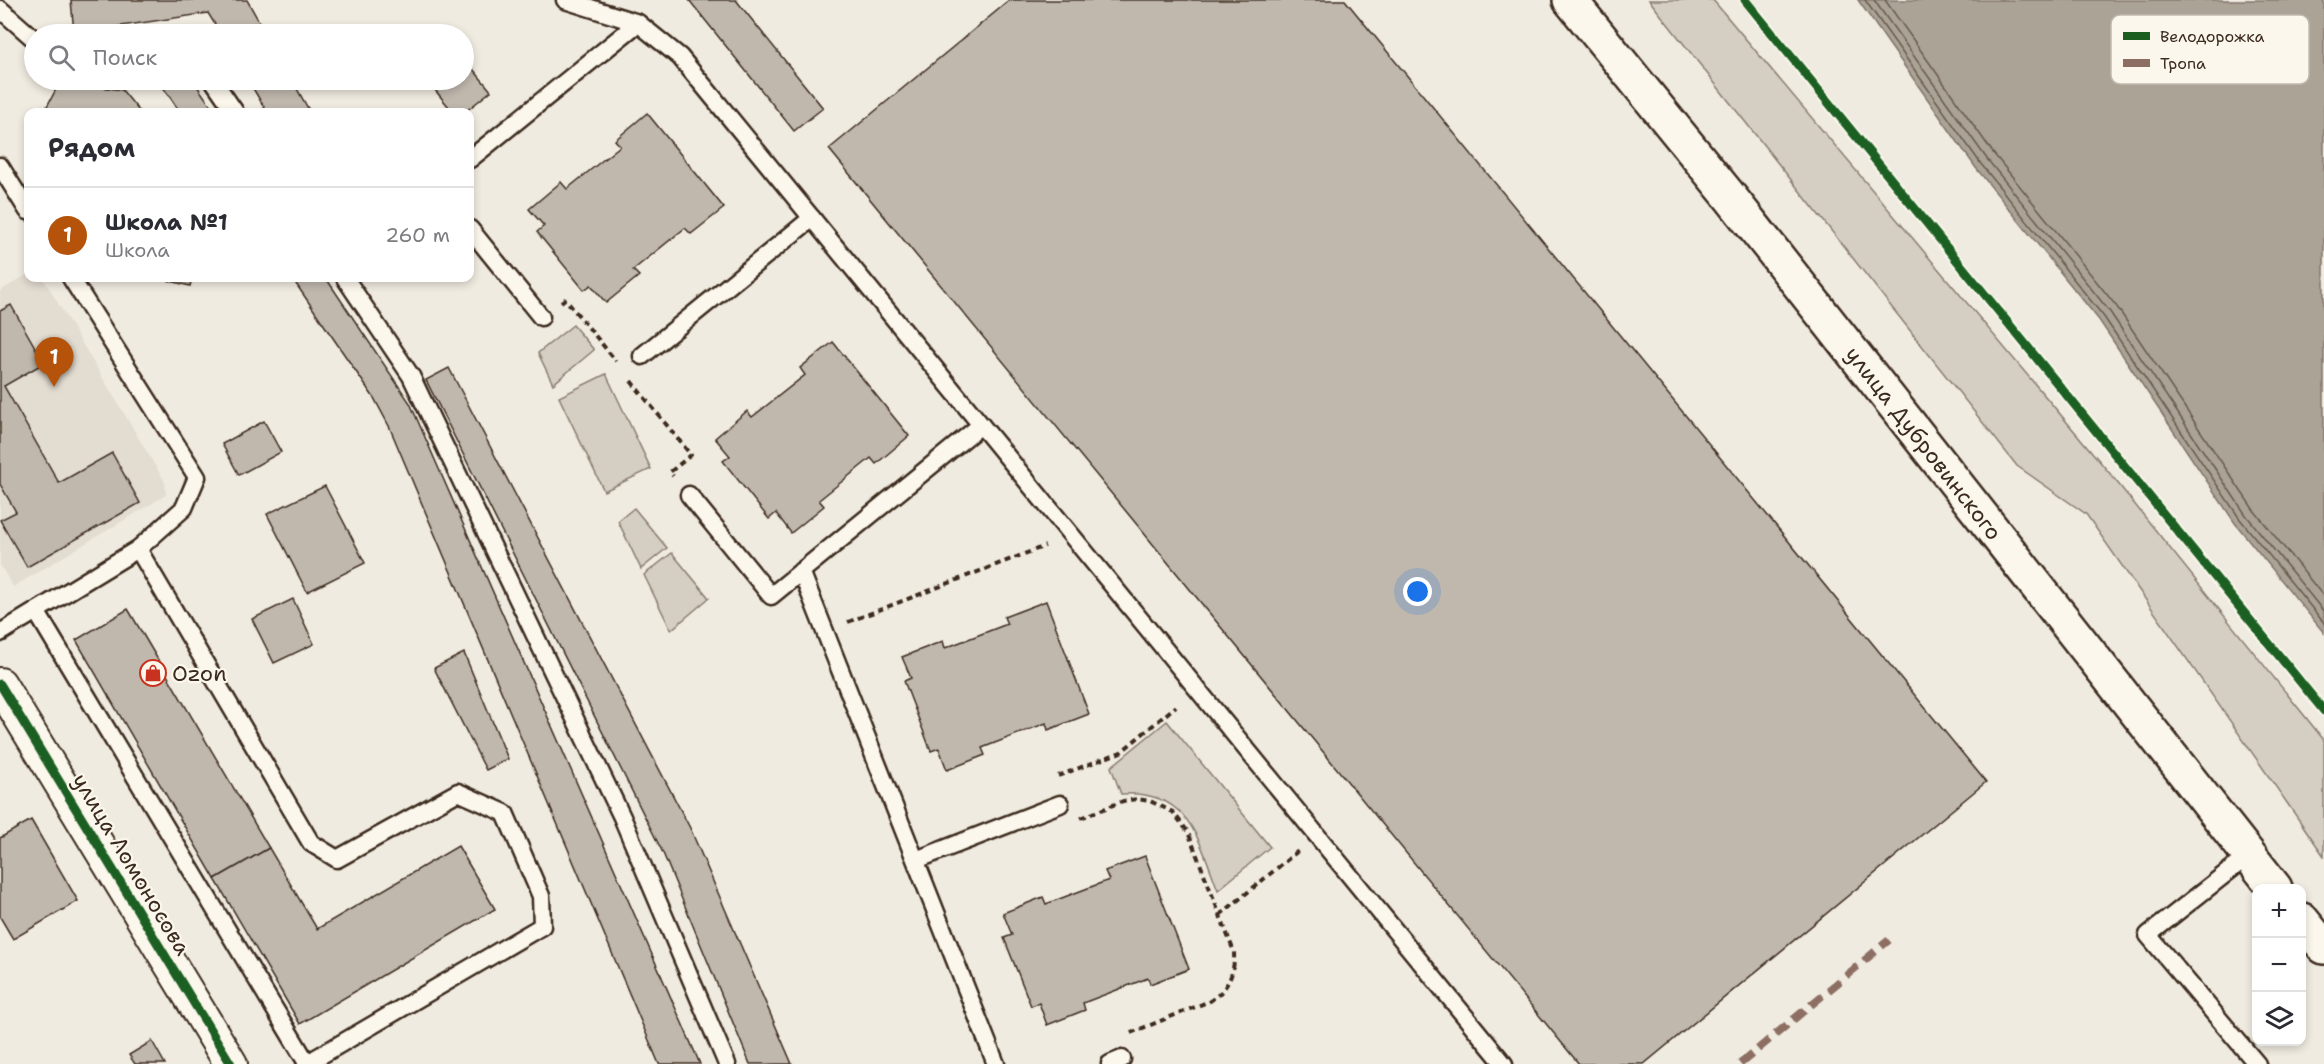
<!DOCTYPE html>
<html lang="ru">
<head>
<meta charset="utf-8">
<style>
	:root { --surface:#fff; --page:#f2f2f3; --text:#2b2b33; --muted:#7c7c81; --line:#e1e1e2; --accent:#b45309 }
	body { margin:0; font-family:"Shantell Sans",sans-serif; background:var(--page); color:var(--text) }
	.controls { position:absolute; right:18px; bottom:18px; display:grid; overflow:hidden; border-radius:12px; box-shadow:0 3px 9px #0003 }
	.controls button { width:54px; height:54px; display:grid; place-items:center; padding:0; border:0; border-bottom:2px solid var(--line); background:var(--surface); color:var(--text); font:30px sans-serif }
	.you { position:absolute; left:1418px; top:592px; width:21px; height:21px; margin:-15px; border:4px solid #fff; border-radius:50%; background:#1a73e8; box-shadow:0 0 0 9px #1a73e833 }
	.badge { display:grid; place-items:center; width:39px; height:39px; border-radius:50%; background:var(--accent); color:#fff; font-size:20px; font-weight:700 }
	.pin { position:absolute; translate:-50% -50px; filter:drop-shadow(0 2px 3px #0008) }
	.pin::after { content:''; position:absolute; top:32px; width:21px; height:18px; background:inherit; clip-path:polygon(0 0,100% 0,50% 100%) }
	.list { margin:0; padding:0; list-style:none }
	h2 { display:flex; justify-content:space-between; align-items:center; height:78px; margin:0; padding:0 24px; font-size:26px }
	h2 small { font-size:20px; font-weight:400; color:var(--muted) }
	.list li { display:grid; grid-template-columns:39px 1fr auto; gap:18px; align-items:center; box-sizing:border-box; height:96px; padding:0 24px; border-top:2px solid var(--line) }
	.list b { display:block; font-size:22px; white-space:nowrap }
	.list p { margin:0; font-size:20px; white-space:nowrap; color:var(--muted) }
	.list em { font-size:20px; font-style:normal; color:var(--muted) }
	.icon { flex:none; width:33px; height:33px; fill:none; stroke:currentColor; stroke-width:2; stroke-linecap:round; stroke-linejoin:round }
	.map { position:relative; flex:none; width:2324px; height:1064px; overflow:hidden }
	.search { position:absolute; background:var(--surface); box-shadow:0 3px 9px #0003; left:24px; top:24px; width:450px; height:66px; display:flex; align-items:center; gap:15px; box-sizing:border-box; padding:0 21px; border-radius:33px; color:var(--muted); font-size:22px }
	.panel { position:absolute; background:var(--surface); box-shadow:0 3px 9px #0003; left:24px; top:108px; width:450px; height:174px; border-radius:12px }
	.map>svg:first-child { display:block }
</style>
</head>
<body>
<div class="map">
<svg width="2324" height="1064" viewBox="0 0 2324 1064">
	<rect width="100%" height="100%" fill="#f0ebe0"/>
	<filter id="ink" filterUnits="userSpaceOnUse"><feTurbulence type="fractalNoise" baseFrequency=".0167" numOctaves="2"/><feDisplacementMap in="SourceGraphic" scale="12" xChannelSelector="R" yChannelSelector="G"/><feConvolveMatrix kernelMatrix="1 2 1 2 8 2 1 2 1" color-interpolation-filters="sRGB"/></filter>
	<g filter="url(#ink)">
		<polygon fill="#e2dcd1" points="28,274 28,278 43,278 165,482 166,495 13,587 0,565 0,291"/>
		<g fill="#d5cec3" stroke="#887c70" stroke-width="1.5">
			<polygon points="1649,0 1713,0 2112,476 2324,740 2324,856 2086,514 2017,466"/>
			<polygon points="573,325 594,350 553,384 538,353"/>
			<polygon points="606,374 651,469 604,491 559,397"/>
			<polygon points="634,508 667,548 641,569 618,521"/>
			<polygon points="672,553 709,598 671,630 644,575"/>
			<path d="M1167,721l103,126 -52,43c-20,-52 -29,-100 -97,-96l-10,-27z"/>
		</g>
		<polygon fill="#aca397" stroke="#7f7367" stroke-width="1.5" points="1858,0 2324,0 2324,633 2235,523 2099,320 1976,168"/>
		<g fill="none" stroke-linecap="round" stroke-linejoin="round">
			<g stroke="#685a4e" stroke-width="1.5">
				<polyline points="1865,0 1981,164 2104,317 2240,519 2324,623"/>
				<polyline points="1874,0 1987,159 2110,312 2246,515 2324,612"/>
				<polyline points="1885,0 1994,154 2117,307 2253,509 2324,597"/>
			</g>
		</g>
		<g fill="#c0b8ad" stroke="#3b2a1e" stroke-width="1.5">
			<polygon points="71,0 247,0 266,34 221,34 208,13 74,33"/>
			<polygon points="689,0 736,0 823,108 794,131"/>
			<polygon points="1010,0 1345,0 1986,782 1644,1064 1579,1064 829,149"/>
			<polygon points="468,63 491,91 465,112 453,112 435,90 447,80 464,80 464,66"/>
			<polygon points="61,80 85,80 101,87 122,90 140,112 44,112"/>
			<polygon points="175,80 193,80 215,112 180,112 163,87"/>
			<polygon points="248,80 292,80 310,112 267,112"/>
			<polygon points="647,113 724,208 691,234 685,228 633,270 639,276 606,303 591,285 584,290 537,232 544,226 529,209 561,182 567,189 620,146 615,140"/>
			<polygon points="159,278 192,278 190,286"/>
			<polygon points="292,278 326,278 410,403 700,1064 659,1064 389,426 374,398"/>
			<polygon points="11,305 44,363 4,386 59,483 112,453 140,503 27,567 0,520 16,512 0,484 0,311"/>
			<polygon points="833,342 909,436 876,464 871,458 819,500 824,506 791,533 776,513 769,519 723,461 730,456 715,438 747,411 752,417 805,375 800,368"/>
			<polygon points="449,368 690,828 792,1064 750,1064 663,853 426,380"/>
			<polygon points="264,421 281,452 239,475 222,444"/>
			<polygon points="325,486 365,563 307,592 267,514"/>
			<polygon points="293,599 314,644 274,663 252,619"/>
			<polygon points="1046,601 1089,714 1048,730 1046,723 982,748 985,755 947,770 939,748 931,751 904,681 911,678 902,657 943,641 945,648 1007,624 1004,617"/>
			<polygon points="128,609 269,848 215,879 76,640"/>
			<polygon points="464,653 508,759 486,770 434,668"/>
			<polygon points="31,820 78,901 13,939 0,917 0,838"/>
			<polygon points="458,846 495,909 300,1024 215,879 269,848 317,929"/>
			<polygon points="1145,856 1189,969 1150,984 1148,978 1083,1003 1085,1010 1047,1025 1039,1003 1031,1006 1004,938 1012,935 1003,913 1043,897 1046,904 1109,880 1105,871"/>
			<polygon points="152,1041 165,1064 135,1064 129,1055"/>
		</g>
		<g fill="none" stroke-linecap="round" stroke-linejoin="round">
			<defs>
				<g id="service">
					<polyline points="565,0 638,23 680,57 1504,1064"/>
					<polyline points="0,9 34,39"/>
					<polyline points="213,80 235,112"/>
					<polyline points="470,159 638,23"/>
					<polyline points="0,166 28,211"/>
					<polyline points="470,229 541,317"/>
					<polyline points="345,278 411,376 622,817 727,1064"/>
					<polyline points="642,356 812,218"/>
					<polyline points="689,495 771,596 981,425"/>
					<polyline points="138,549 311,843 337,859 458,792 505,813 541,896 542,926 306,1064"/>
					<polyline points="801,571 996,1064"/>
					<polyline points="36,611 307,1063"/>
					<polyline points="0,633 138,549 184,508 197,477 71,278"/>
					<polyline points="2248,856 2148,935 2257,1064"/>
					<polyline points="916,860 1060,804"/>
					<polyline points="1110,1064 1122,1059"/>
				</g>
				<polyline id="minor" points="0,684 231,1064"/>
				<g id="secondary">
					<polyline points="1570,0 1731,198 2275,888"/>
					<polyline points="2302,920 2324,947"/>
				</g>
			</defs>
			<use href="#service" stroke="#3b2a1e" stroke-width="21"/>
			<use href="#minor" stroke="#3b2a1e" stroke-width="36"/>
			<use href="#secondary" stroke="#3b2a1e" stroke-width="38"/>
			<g stroke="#3b2a1e" stroke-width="4" stroke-dasharray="6 4.5" stroke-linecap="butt">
				<polyline points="561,302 565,299 616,361"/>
				<polyline points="631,381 691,455 670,472 673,476"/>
				<polyline points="848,622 1045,546"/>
				<polyline points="1058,776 1121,752 1176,706"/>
				<path d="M1081,818l42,-17 14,-2 13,2 23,11 15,20 46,120c1,22 -6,37 -24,49l-82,33"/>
				<polyline points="1220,915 1298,851"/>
			</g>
			<use href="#service" stroke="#fbf7ec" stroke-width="16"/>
			<use href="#minor" stroke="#fbf7ec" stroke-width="32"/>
			<use href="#secondary" stroke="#fbf7ec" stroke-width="33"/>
			<polyline stroke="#8d6e63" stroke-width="8" stroke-dasharray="15 8" stroke-linecap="butt" points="1740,1064 1889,940"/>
			<defs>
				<g id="cycleway">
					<polyline points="1745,0 2324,711"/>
					<polyline points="0,684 231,1064"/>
				</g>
			</defs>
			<use href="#cycleway" stroke="#fbf7ec" stroke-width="13"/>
			<use href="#cycleway" stroke="#1b5e20" stroke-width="9"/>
		</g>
	</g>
	<defs>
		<symbol id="shop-ring" viewBox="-11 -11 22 22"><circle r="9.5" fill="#fbf7ec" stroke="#c8321e" stroke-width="1.5"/><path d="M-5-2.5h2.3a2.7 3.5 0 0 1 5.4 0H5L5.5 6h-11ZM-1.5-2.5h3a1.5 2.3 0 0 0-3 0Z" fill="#c8321e"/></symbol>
	</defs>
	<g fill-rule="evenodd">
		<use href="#shop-ring" x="138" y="658" width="30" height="30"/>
	</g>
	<g text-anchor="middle" stroke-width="4.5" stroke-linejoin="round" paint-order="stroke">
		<g font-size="22" fill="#3b2a1e" stroke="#fbf7ec">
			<text transform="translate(1924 443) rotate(52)" y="8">улица Дубровинского</text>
			<text transform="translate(132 864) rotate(59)" y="8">улица Ломоносова</text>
		</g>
		<g font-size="22" fill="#3b2a1e" stroke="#fbf7ec" text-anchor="start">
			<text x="172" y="681">Ozon</text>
		</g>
	</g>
	<rect x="2111" y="15" width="198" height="69" rx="9" fill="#fbf7ec" stroke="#c1baae" stroke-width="1.5"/>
	<rect x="2123" y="32" width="27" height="8" fill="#1b5e20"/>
	<rect x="2123" y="59" width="27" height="8" fill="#8d6e63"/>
	<g font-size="16" fill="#3b2a1e">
		<text x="2160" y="42">Велодорожка</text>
		<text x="2160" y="69">Тропа</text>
	</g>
</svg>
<div class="controls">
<button>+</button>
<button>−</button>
<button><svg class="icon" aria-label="layers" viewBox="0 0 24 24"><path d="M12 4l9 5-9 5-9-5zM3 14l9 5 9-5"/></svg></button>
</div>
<div class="you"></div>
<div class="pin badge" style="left:54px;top:387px">1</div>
<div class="search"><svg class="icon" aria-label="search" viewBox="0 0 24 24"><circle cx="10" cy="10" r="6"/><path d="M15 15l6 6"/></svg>Поиск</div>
<section class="panel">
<h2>Рядом<small></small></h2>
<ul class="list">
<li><span class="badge">1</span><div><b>Школа №1</b><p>Школа</p></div><em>260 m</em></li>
</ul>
</section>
</div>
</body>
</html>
